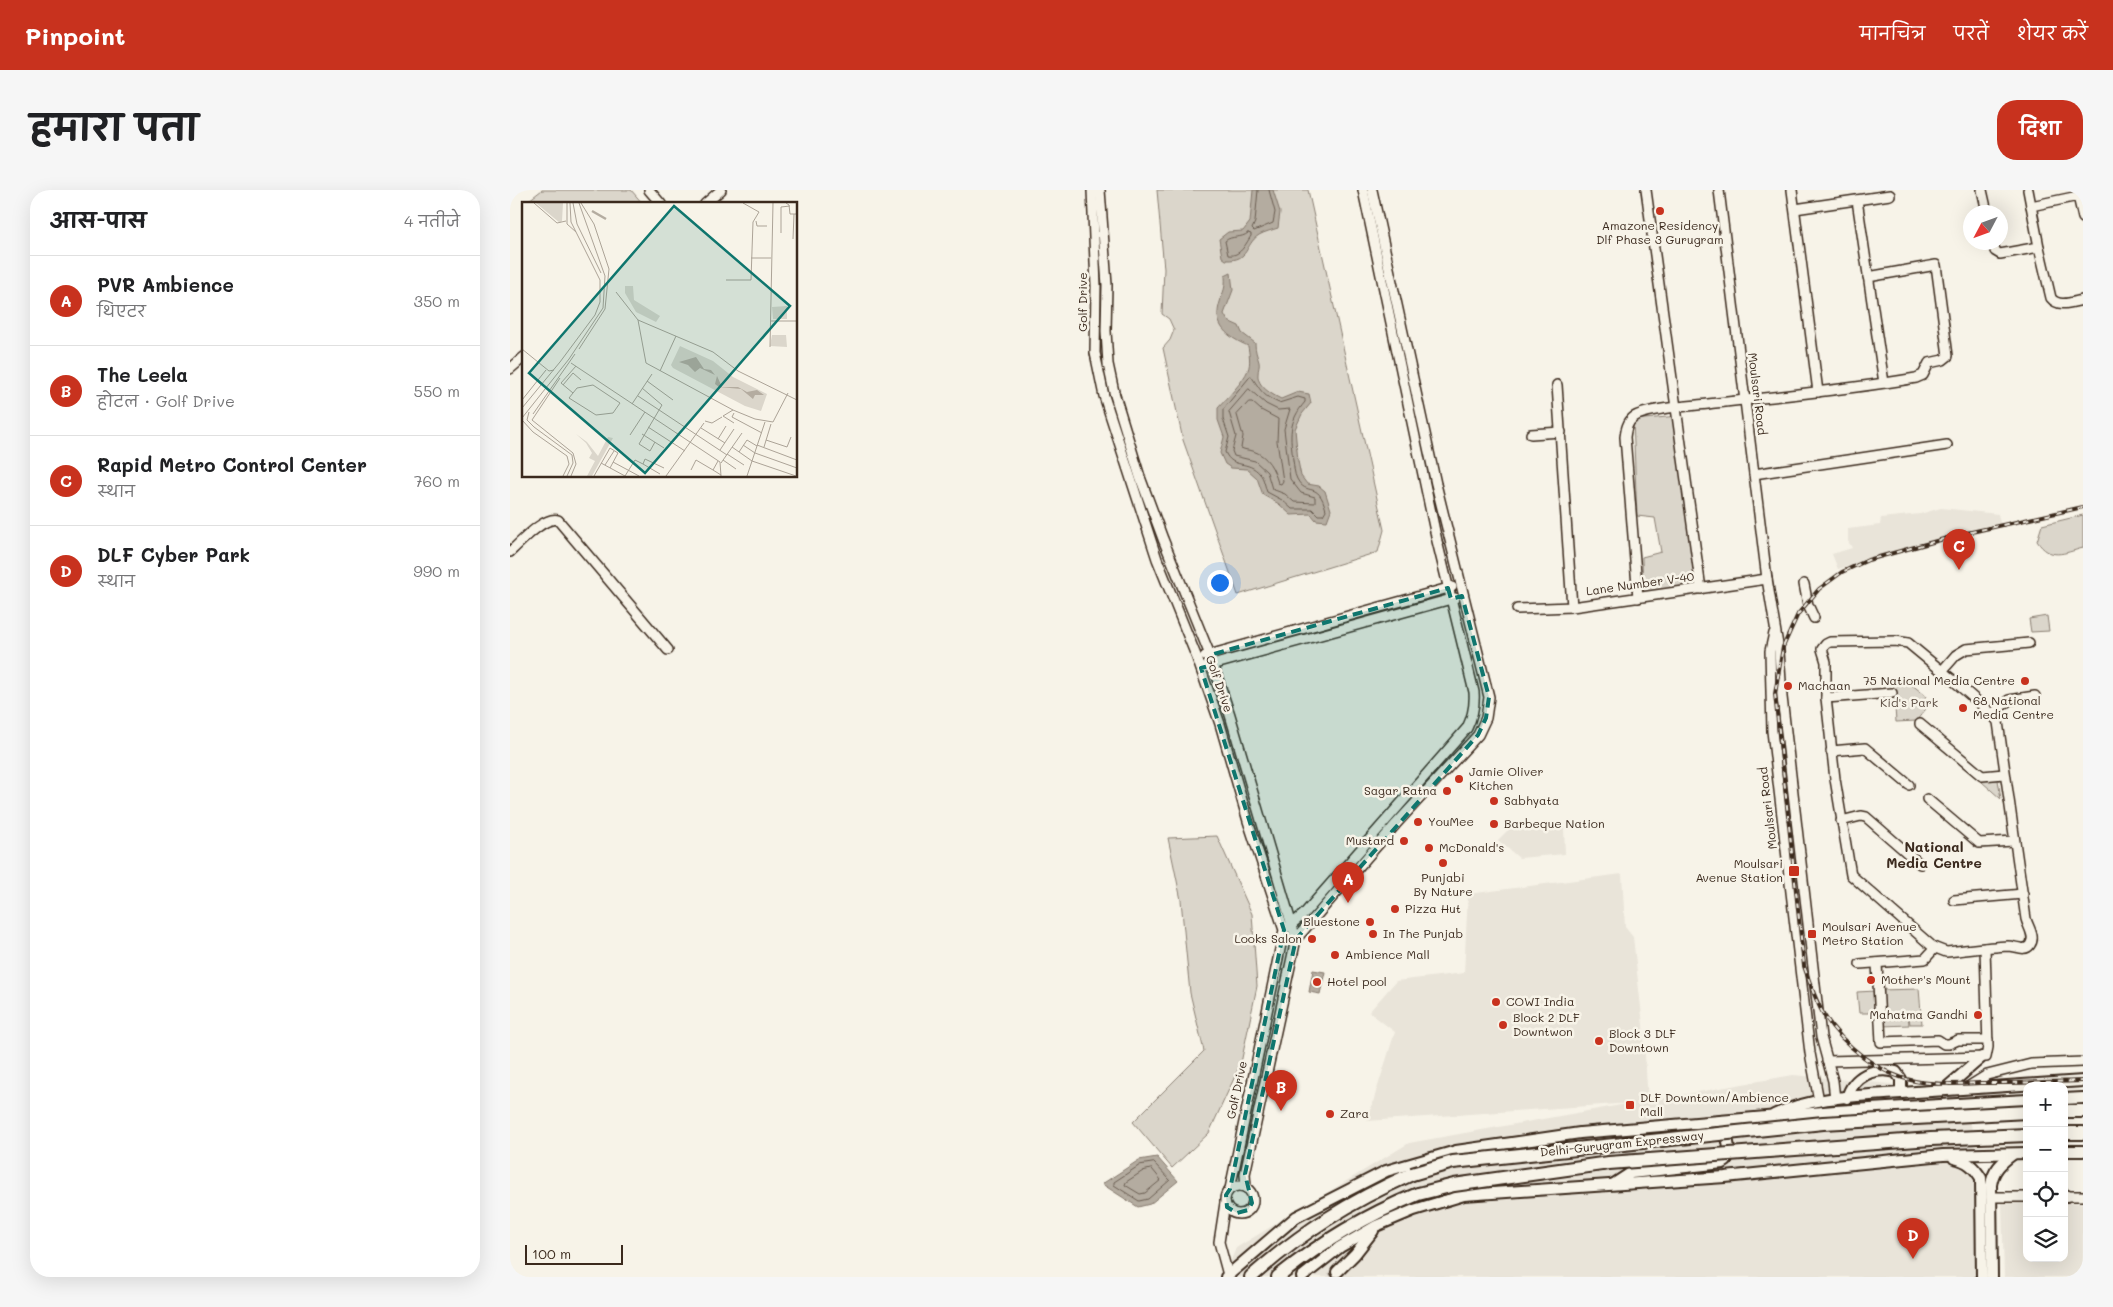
<!DOCTYPE html>
<html lang="hi">
<head>
<meta charset="utf-8">
<style>
	:root { --surface:#fff; --page:#f6f6f6; --text:#202124; --muted:#757577; --line:#e0e0e0; --accent:#c8321e }
	body { margin:0; font-family:Mali,"Playpen Sans Deva",sans-serif; background:var(--page); color:var(--text) }
	.controls { position:absolute; right:15px; bottom:15px; display:grid; overflow:hidden; border-radius:10px; box-shadow:0 5px 20px #0002 }
	.controls button { width:45px; height:45px; display:grid; place-items:center; padding:0; border:0; border-bottom:1px solid var(--line); background:var(--surface); color:var(--text); font:25px sans-serif }
	.compass { position:absolute; left:1453px; top:15px; width:45px; height:45px; border-radius:50%; background:var(--surface); box-shadow:0 5px 20px #0002; rotate:229deg }
	.scale { position:absolute; left:15px; bottom:12px; width:98px; box-sizing:border-box; padding-left:5px; border:2px solid #3b2a1e; border-top:0; font-size:14px; line-height:18px; white-space:nowrap; color:#3b2a1e; -webkit-text-stroke:4px #f7f3e8; paint-order:stroke }
	.you { position:absolute; left:709px; top:392px; width:18px; height:18px; margin:-12px; border:4px solid #fff; border-radius:50%; background:#1a73e8; box-shadow:0 0 0 8px #1a73e833 }
	.badge { display:grid; place-items:center; width:32px; height:32px; border-radius:50%; background:var(--accent); color:#fff; font-size:16px; font-weight:700 }
	.pin { position:absolute; translate:-50% -41px; filter:drop-shadow(0 1px 2px #0008) }
	.pin::after { content:''; position:absolute; top:26px; width:18px; height:15px; background:inherit; clip-path:polygon(0 0,100% 0,50% 100%) }
	.list { margin:0; padding:0; list-style:none }
	h2 { display:flex; justify-content:space-between; align-items:center; height:65px; margin:0; padding:0 20px; font-size:21px }
	h2 small { font-size:16px; font-weight:400; color:var(--muted) }
	.list li { display:grid; grid-template-columns:32px 1fr auto; gap:15px; align-items:center; box-sizing:border-box; height:90px; padding:0 20px; border-top:1px solid var(--line) }
	.list b { display:block; font-size:19px; white-space:nowrap }
	.list p { margin:0; font-size:16px; white-space:nowrap; color:var(--muted) }
	.list em { font-size:16px; font-style:normal; color:var(--muted) }
	.icon { flex:none; width:28px; height:28px; fill:none; stroke:currentColor; stroke-width:2; stroke-linecap:round; stroke-linejoin:round }
	.map { position:relative; flex:none; width:1573px; height:1087px; overflow:hidden; border-radius:20px }
	header { display:flex; align-items:center; gap:30px; box-sizing:border-box; height:70px; padding:0 25px; background:var(--accent); color:#fff }
	header strong { font-size:24px }
	nav { display:flex; gap:28px; margin-inline-start:auto; font-size:18px }
	.intro { display:flex; align-items:center; justify-content:space-between; box-sizing:border-box; height:120px; padding:0 30px }
	h1 { margin:0; font-size:35px }
	.button { padding:12px 22px; border-radius:20px; background:var(--accent); color:#fff; font-size:18px; font-weight:700 }
	main { display:flex; gap:30px; padding:0 30px }
	aside { flex:1; background:var(--surface); border-radius:20px; box-shadow:0 5px 20px #0002 }
	.map>svg:first-child { display:block }
</style>
</head>
<body>
<header>
<strong>Pinpoint</strong>
<nav><a>मानचित्र</a><a>परतें</a><a>शेयर करें</a></nav>
</header>
<div class="intro"><h1>हमारा पता</h1><a class="button">दिशा</a></div>
<main>
<aside>
<h2>आस-पास<small>4 नतीजे</small></h2>
<ul class="list">
<li><span class="badge">A</span><div><b>PVR Ambience</b><p>थिएटर</p></div><em>350 m</em></li>
<li><span class="badge">B</span><div><b>The Leela</b><p>होटल · Golf Drive</p></div><em>550 m</em></li>
<li><span class="badge">C</span><div><b>Rapid Metro Control Center</b><p>स्थान</p></div><em>760 m</em></li>
<li><span class="badge">D</span><div><b>DLF Cyber Park</b><p>स्थान</p></div><em>990 m</em></li>
</ul>
</aside>
<div class="map">
<svg width="1573" height="1087" viewBox="0 0 1573 1087">
	<rect width="100%" height="100%" fill="#f7f3e8"/>
	<filter id="ink" filterUnits="userSpaceOnUse"><feTurbulence type="fractalNoise" baseFrequency=".02" numOctaves="2"/><feDisplacementMap in="SourceGraphic" scale="10" xChannelSelector="R" yChannelSelector="G"/><feConvolveMatrix kernelMatrix="1 2 1 2 8 2 1 2 1" color-interpolation-filters="sRGB"/></filter>
	<g filter="url(#ink)">
		<g fill="#e9e4d9">
			<polygon points="1431,318 1488,324 1491,337 1328,379 1322,364 1342,358 1338,351 1338,339 1370,335 1371,328 1410,324"/>
			<polygon points="1006,632 1011,639 1016,639 1017,636 1054,638 1055,664 1009,668 988,650"/>
			<polygon points="1112,684 1115,737 1123,747 1133,835 1138,911 1283,885 1435,899 1456,905 1466,964 1468,1087 714,1087 726,1058 899,953 1122,913 857,931 885,842 859,822 886,791 954,783 958,704"/>
			<polygon points="1492,1012 1517,1012 1517,1068 1554,1068 1554,1013 1573,1013 1573,1087 1494,1087"/>
		</g>
		<g fill="#dbd6cb" stroke="#8b8074">
			<polygon points="32,0 121,0 133,14 14,14"/>
			<polygon points="647,0 798,0 874,340 868,362 728,405 673,250 653,158 660,150 664,140 659,129 652,124 654,79"/>
			<polygon points="1169,226 1186,396 1133,402 1132,367 1151,362 1145,328 1127,326 1123,230"/>
			<path d="M1573,325v33c-19,5 -33,13 -46,-7l5,-16z"/>
			<polygon points="1537,426 1539,441 1521,442 1519,429"/>
			<polygon points="1391,486 1416,506 1414,509 1420,514 1406,531 1386,532 1383,490 1388,489"/>
			<polygon points="1473,589 1488,590 1491,609 1472,592"/>
			<polygon points="707,646 742,724 747,796 731,873 699,943 662,978 623,932 694,861 680,803 671,710 658,648"/>
			<polygon points="1409,799 1412,834 1400,834 1398,822 1399,835 1372,836 1372,824 1396,823 1371,823 1370,800"/>
			<polygon points="1366,801 1367,814 1358,823 1349,823 1347,802"/>
		</g>
		<g fill="#b4aca0" stroke="#84786c">
			<path d="M743,0h20l7,22 -2,16c-6,2 -14,4 -19,7 -15,10 -9,26 -33,25l-4,-3 -3,-18 9,-7 15,-1 7,-9z"/>
			<path d="M721,83l2,17 -9,24 4,7 11,5 3,7 13,10c0,8 2,12 4,19 1,4 -1,7 -1,12 -1,12 13,20 23,25l17,-7 11,2 2,9 -9,11 -7,15 3,32 3,15 6,8 12,2 6,5 6,19 -4,11 -11,-1 -5,-6 -20,1 -12,-11 -16,-9 -6,-17 -10,-9 -16,-1 -6,-4 -5,-11 4,-16 -6,-17v-12c9,-10 25,-26 30,-38 3,-7 1,-17 0,-24 -20,-9 -36,-20 -28,-44 3,-11 6,-13 5,-26z"/>
			<polygon points="803,780 815,782 810,804 799,802"/>
			<polygon points="647,967 668,991 640,1014 628,1017 592,994 629,970"/>
		</g>
		<g fill="none" stroke-linecap="round" stroke-linejoin="round">
			<g stroke="#6b5e52" stroke-width="1">
				<polyline points="748,0 745,32 742,39 744,41 763,33 765,22 759,0"/>
				<path d="M738,43l3,1v2c-6,9 -11,21 -23,19l-3,-14c7,-6 16,-2 23,-8z"/>
				<path d="M741,186c10,14 10,19 28,27l19,-6 7,2v3c-17,20 -15,33 -12,58 1,5 1,14 4,19 10,19 21,0 29,31l-3,5h-5l-6,-6h-20l-10,-9 -15,-8c-2,-5 -3,-14 -7,-18 -12,-15 -27,-4 -35,-22l4,-15 -6,-18v-9z"/>
				<polygon points="739,199 756,214 768,220 780,219 774,239 780,289 791,303 805,307 805,313 784,312 775,304 762,299 757,282 745,271 724,266 722,261 726,246 719,222"/>
				<path d="M739,212h3l9,8 17,9 -1,22 6,40 -2,3 -3,-1c-4,-14 -10,-27 -25,-32 -4,-1 -8,-1 -12,-3l2,-12 -6,-21z"/>
				<polygon points="644,973 660,990 638,1009 629,1011 604,995 604,992 630,975"/>
				<polygon points="642,979 651,990 635,1003 630,1004 615,995 616,992 633,981"/>
			</g>
			<polyline stroke="#d1cbc0" stroke-width="10" stroke-dasharray="10 5" stroke-linecap="butt" points="821,1087 827,1082"/>
			<defs>
				<g id="minor">
					<polyline points="139,0 151,14"/>
					<polyline points="582,0 586,96 585,163 594,206 647,369 687,468 710,534 738,631 774,740 720,999"/>
					<polyline points="590,0 597,95 596,141 598,174 604,202 630,287 653,349 700,465 720,525 786,749 735,984 736,998"/>
					<polyline points="1136,0 1191,399"/>
					<polyline points="1209,0 1257,389 1269,461 1272,507 1311,847 1323,891 1325,909"/>
					<polyline points="1282,0 1308,202"/>
					<polyline points="1472,0 1477,22"/>
					<polyline points="1568,6 1573,28"/>
					<polyline points="1347,10 1374,193"/>
					<polyline points="195,14 211,0"/>
					<polyline points="1521,16 1573,5"/>
					<polyline points="1285,19 1380,5"/>
					<polyline points="1483,52 1485,61 1490,64 1529,57 1518,0"/>
					<path d="M1529,57l12,51c8,10 21,4 32,2"/>
					<polyline points="0,179 14,167"/>
					<polyline points="1047,195 1062,417"/>
					<polyline points="1021,244 1051,242"/>
					<polyline points="1244,284 1437,255"/>
					<path d="M0,362c11,-10 34,-36 48,-32l110,130"/>
					<polyline points="1294,394 1298,415 1304,428"/>
					<path d="M1128,408l-13,-161c1,-7 2,-15 9,-20 13,-9 57,-11 74,-13 70,-8 140,-14 208,-26l7,-3 6,-12 14,-3 5,-4 -12,-91 -68,12"/>
					<polyline points="1007,419 1062,417 1257,389"/>
					<polyline points="1264,443 1260,461 1262,541 1300,863 1309,911"/>
					<path d="M1385,451l13,2 46,38 38,33 6,8 28,197c2,8 10,18 4,26 -5,7 -14,1 -22,1 -20,1 -42,4 -62,6l-13,-5 -82,-72 -16,-96 -9,-81v-36l-4,-13 4,-5 4,-2z"/>
					<polyline points="695,466 942,397"/>
					<polyline points="691,478 945,408"/>
					<polyline points="1432,481 1446,465 1456,459 1519,453"/>
					<polyline points="1316,508 1382,503"/>
					<polyline points="1482,524 1499,510 1525,506"/>
					<polyline points="1410,534 1472,586 1494,584"/>
					<polyline points="1321,561 1355,558 1399,595"/>
					<polyline points="1417,609 1469,653 1504,651"/>
					<polyline points="1331,631 1351,626 1356,627 1410,674"/>
					<polyline points="1444,710 1513,704"/>
					<path d="M778,737l16,-13 163,-186c6,-12 8,-23 7,-36l-37,-151 -74,-351"/>
					<polyline points="786,749 886,634 968,545 976,528 979,507 926,294 862,0"/>
					<polyline points="1367,773 1371,852 1428,850 1434,854 1439,854 1448,850 1478,850"/>
					<polyline points="1350,774 1415,769 1425,758"/>
					<polyline points="1317,871 1476,867 1478,857 1475,758"/>
					<polyline points="1456,898 1477,885 1521,874 1573,872"/>
					<circle cx="729" cy="1010" r="14"/>
					<polyline points="1554,1006 1573,1006"/>
					<polyline points="1481,1007 1517,1007"/>
					<polyline points="715,1013 709,1052 718,1085"/>
				</g>
				<g id="major">
					<polyline points="1435,899 1472,867"/>
					<path d="M1337,908c6,-22 28,-32 49,-26l5,7v14"/>
					<polyline points="1554,909 1573,908"/>
					<path d="M1264,925c38,-19 86,-19 127,-22 61,-4 121,-8 182,-12"/>
					<polyline points="1554,961 1573,961"/>
					<path d="M1444,968c14,3 20,9 27,20l1,99"/>
					<path d="M1104,994l17,-11 92,-10 3,-2c5,-11 3,-23 -5,-32"/>
					<polyline points="1554,1005 1557,1006"/>
					<polyline points="827,1082 845,1064 863,1041"/>
					<polyline points="716,1087 786,1027 876,981 946,961 1070,943 1325,921 1517,910"/>
					<polyline points="792,1087 830,1057 866,1036 904,1020 954,1005 1215,987 1433,965 1517,963"/>
					<path d="M1482,1087l-1,-92c2,-15 10,-22 22,-31"/>
				</g>
				<g id="highway">
					<polyline points="1554,921 1573,921"/>
					<polyline points="1554,943 1573,943"/>
					<path d="M741,1087c51,-45 98,-75 161,-103"/>
					<path d="M768,1087c43,-35 89,-62 140,-83"/>
				</g>
			</defs>
			<use href="#minor" stroke="#3b2a1e" stroke-width="12"/>
			<use href="#major" stroke="#3b2a1e" stroke-width="14"/>
			<use href="#highway" stroke="#3b2a1e" stroke-width="16"/>
			<use href="#minor" stroke="#f7f3e8" stroke-width="9"/>
			<use href="#major" stroke="#f7f3e8" stroke-width="10"/>
			<use href="#highway" stroke="#f7f3e8" stroke-width="12"/>
			<defs>
				<path id="rail" d="M1573,317l-125,28 -90,25 -26,12 -23,17 -21,25 -15,33 -8,47 29,272c6,17 11,34 20,49 19,30 56,60 91,66 21,4 43,3 65,2 34,0 69,-1 103,-2"/>
			</defs>
			<use href="#rail" stroke="#3b2a1e" stroke-width="4"/>
			<use href="#rail" stroke="#f7f3e8" stroke-width="2" stroke-dasharray="5.5" stroke-linecap="butt"/>
			<defs>
				<g id="highway-bridge">
					<polyline points="902,984 943,972 1313,933 1517,922"/>
					<polyline points="908,1004 944,995 1099,973 1421,949 1517,945"/>
				</g>
			</defs>
			<use href="#highway-bridge" stroke="#3b2a1e" stroke-width="16" stroke-linecap="butt"/>
			<use href="#highway-bridge" stroke="#f7f3e8" stroke-width="12"/>
		</g>
	</g>
	<path fill="#0f766e" fill-opacity="0.2" stroke="#0f766e" stroke-width="4" stroke-dasharray="10 6" stroke-linejoin="round" d="M938,398l3,11 11,-3 27,101 -3,21 -8,17 -182,204 -51,235 7,29 -4,7 -11,3 -10,-6 -1,-12 4,-6 54,-259 -83,-262 12,-3 -3,-10z"/>
	<g fill="#c8321e" stroke="#f7f3e8" stroke-width="2">
		<circle cx="1150" cy="21" r="5"/>
		<circle cx="1515" cy="491" r="5"/>
		<circle cx="1278" cy="496" r="5"/>
		<circle cx="1453" cy="518" r="5"/>
		<circle cx="949" cy="589" r="5"/>
		<circle cx="937" cy="601" r="5"/>
		<circle cx="984" cy="611" r="5"/>
		<circle cx="908" cy="632" r="5"/>
		<circle cx="984" cy="634" r="5"/>
		<circle cx="894" cy="651" r="5"/>
		<circle cx="919" cy="658" r="5"/>
		<circle cx="933" cy="673" r="5"/>
		<rect x="1278" y="675" width="12" height="12" rx="2.5"/>
		<circle cx="885" cy="719" r="5"/>
		<circle cx="860" cy="732" r="5"/>
		<circle cx="863" cy="744" r="5"/>
		<rect x="1297" y="739" width="10" height="10" rx="2.5"/>
		<circle cx="802" cy="749" r="5"/>
		<circle cx="825" cy="765" r="5"/>
		<circle cx="1361" cy="790" r="5"/>
		<circle cx="807" cy="792" r="5"/>
		<circle cx="986" cy="812" r="5"/>
		<circle cx="1468" cy="825" r="5"/>
		<circle cx="993" cy="835" r="5"/>
		<circle cx="1089" cy="851" r="5"/>
		<rect x="1115" y="910" width="10" height="10" rx="2.5"/>
		<circle cx="820" cy="924" r="5"/>
	</g>
	<g text-anchor="middle" stroke-width="5" stroke-linejoin="round" paint-order="stroke">
		<g font-size="12" fill="#3b2a1e" stroke="#f7f3e8" text-anchor="start">
			<text x="1150" y="40" text-anchor="middle">Amazone Residency<tspan x="1150" dy="14">Dlf Phase 3 Gurugram</tspan></text>
			<text x="1505" y="495" text-anchor="end">75 National Media Centre</text>
			<text x="1288" y="500">Machaan</text>
			<text x="1463" y="515">68 National<tspan x="1463" dy="14">Media Centre</tspan></text>
			<text x="959" y="586">Jamie Oliver<tspan x="959" dy="14">Kitchen</tspan></text>
			<text x="927" y="605" text-anchor="end">Sagar Ratna</text>
			<text x="994" y="615">Sabhyata</text>
			<text x="918" y="636">YouMee</text>
			<text x="994" y="638">Barbeque Nation</text>
			<text x="884" y="655" text-anchor="end">Mustard</text>
			<text x="929" y="662">McDonald's</text>
			<text x="1273" y="678" text-anchor="end">Moulsari<tspan x="1273" dy="14">Avenue Station</tspan></text>
			<text x="933" y="692" text-anchor="middle">Punjabi<tspan x="933" dy="14">By Nature</tspan></text>
			<text x="895" y="723">Pizza Hut</text>
			<text x="850" y="736" text-anchor="end">Bluestone</text>
			<text x="1312" y="741">Moulsari Avenue<tspan x="1312" dy="14">Metro Station</tspan></text>
			<text x="873" y="748">In The Punjab</text>
			<text x="792" y="753" text-anchor="end">Looks Salon</text>
			<text x="835" y="769">Ambience Mall</text>
			<text x="1371" y="794">Mother's Mount</text>
			<text x="817" y="796">Hotel pool</text>
			<text x="996" y="816">COWI India</text>
			<text x="1458" y="829" text-anchor="end">Mahatma Gandhi</text>
			<text x="1003" y="832">Block 2 DLF<tspan x="1003" dy="14">Downtwon</tspan></text>
			<text x="1099" y="848">Block 3 DLF<tspan x="1099" dy="14">Downtown</tspan></text>
			<text x="1130" y="912">DLF Downtown/Ambience<tspan x="1130" dy="14">Mall</tspan></text>
			<text x="830" y="928">Zara</text>
		</g>
		<g font-size="12" fill="#3b2a1e" stroke="#f7f3e8">
			<text transform="translate(573 112) rotate(-90)" y="4">Golf Drive</text>
			<text transform="translate(1247 204) rotate(83)" y="4">Moulsari Road</text>
			<text transform="translate(1130 394) rotate(-8)" y="4">Lane Number V-40</text>
			<text transform="translate(709 494) rotate(71)" y="4">Golf Drive</text>
			<text transform="translate(1258 618) rotate(-97)" y="4">Moulsari Road</text>
			<text transform="translate(727 900) rotate(-78)" y="4">Golf Drive</text>
			<text transform="translate(1112 954) rotate(-6)" y="4">Delhi-Gurugram Expressway</text>
		</g>
		<g font-size="12" fill="#5b4c41" stroke="#f7f3e8">
			<text x="1399" y="517">Kid's Park</text>
		</g>
		<g font-size="14" font-weight="bold" fill="#3b2a1e" stroke="#f7f3e8">
			<text x="1424" y="662">National<tspan x="1424" dy="16">Media Centre</tspan></text>
		</g>
	</g>
	<g transform="translate(12 12)">
		<rect width="275" height="275" fill="#f7f3e8"/>
		<path d="M14,1h27l-1,18 -2,2zM103,84h8l1,14 26,16 -4,6 -20,-10 -11,-19zM265,104v13h-14l-1,-12zM250,133h14l1,12 -17,-1zM158,144l33,15 20,16 34,17 -6,17 -16,-5 -72,-38 -2,-3zM54,232l11,8 11,14 10,-19 5,1 -21,38h-5l8,-15 -6,-3 3,-5 -6,-10z" fill="#dbd6cb"/>
		<path d="M174,155l8,12 7,1 4,5 -15,-7 -5,4 -7,-7 -9,-3zM195,174l5,11h16l9,5 10,-2 7,5h-9l-2,4 -12,-10 -22,-2 -4,-3z" fill="#b4aca0"/>
		<path fill="none" stroke="#b4aca0" stroke-width="2.5" d="M70,9l14,8"/>
		<path fill="none" stroke="#aca397" stroke-width="1" d="M12,1l23,20 9,-2M45,1v21l9,8M51,1l4,21 24,49M264,1l3,2 1,9h7M234,19l1,5h10M259,31v-26l9,-1M271,37l1,-25M229,56h20M204,78h25l2,-58 6,-10 -16,-9M94,90l22,28 75,32 25,19 59,29M116,118l8,43 87,47 22,9 18,3 15,-29M249,119h26M248,145l3,-144M0,147l27,22 5,-1M57,147l26,-40 4,-40 -15,-45 -13,-21M49,161l149,99 1,14M138,169l16,-35M38,176l-28,42 41,33 3,11 -5,12M125,179l26,19M41,183l10,-12 8,7M71,183l27,18 -7,10 -17,2 -27,-17 8,-10zM120,186l20,17 -23,39 11,7 5,-9M51,191l-12,-10 15,-17M116,194l89,59M0,198l24,-30M110,202l20,-30M0,206l38,-46 35,-47 5,-13v-22l-29,-58 -1,-19M211,208l-10,6 11,7M7,210l-2,8 7,7 38,28 1,8 -6,13M212,211l-2,4 30,16M11,212l42,-60M0,216l47,-59 34,-51 2,-32 -26,-73M0,218l11,12 34,24 2,8 -6,12M183,219l7,2 10,-6M126,225l37,24M179,226l24,15M120,232l22,14M108,233l15,-23M196,237l8,-13M244,238l21,7 4,-10M221,243l12,8 42,15M235,243l40,15M210,245l20,14 44,15M242,245l7,-23M198,248l14,-21M217,250l8,-12 10,6M205,252l17,11M201,258l13,9M196,259l-5,9 8,5M91,260l26,14M79,261l24,13M199,261l21,-30M83,263l9,-14M169,268l5,-10 17,10M138,272l-17,-10 2,-5 19,9M72,274l16,-28 8,5 -8,15M103,274l10,-16 8,4M144,274l38,-53M225,274l18,-54"/>
		<path fill="#0f766e" fill-opacity="0.15" stroke="#0f766e" stroke-width="2.5" d="M152,4l116,100 -145,167 -116,-100z"/>
		<rect width="275" height="275" fill="none" stroke="#3b2a1e" stroke-width="2.5"/>
	</g>
</svg>
<div class="controls">
<button>+</button>
<button>−</button>
<button><svg class="icon" aria-label="locate" viewBox="0 0 24 24"><circle cx="12" cy="12" r="6"/><path d="M12 2v4M12 18v4M2 12h4M18 12h4"/></svg></button>
<button><svg class="icon" aria-label="layers" viewBox="0 0 24 24"><path d="M12 4l9 5-9 5-9-5zM3 14l9 5 9-5"/></svg></button>
</div>
<svg class="compass" viewBox="-18 -18 36 36"><path d="M0-13l5 13h-10z" fill="#e53935"/><path d="M0 13l5-13h-10z" fill="#757577"/></svg>
<div class="scale">100 m</div>
<div class="you"></div>
<div class="pin badge" style="left:838px;top:713px">A</div>
<div class="pin badge" style="left:771px;top:921px">B</div>
<div class="pin badge" style="left:1449px;top:380px">C</div>
<div class="pin badge" style="left:1403px;top:1069px">D</div>
</div>
</main>
</body>
</html>
